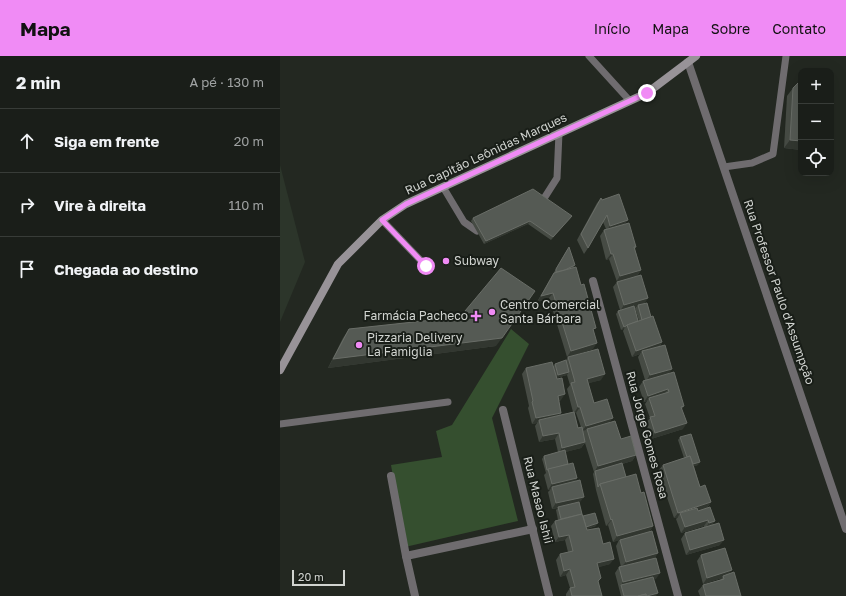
<!DOCTYPE html>
<html lang="pt">
<head>
<meta charset="utf-8">
<style>
	:root { --surface:#1a1e19; --page:#272b26; --text:#f1f3f6; --muted:#9fa2a2; --line:#383c38; --accent:#f08bf5 }
	body { margin:0; font-family:"Golos Text",sans-serif; background:var(--page); color:var(--text) }
	.controls { position:absolute; right:12px; top:12px; display:grid; overflow:hidden; border-radius:8px; box-shadow:0 4px 16px #0002 }
	.controls button { width:36px; height:36px; display:grid; place-items:center; padding:0; border:0; border-bottom:1px solid var(--line); background:var(--surface); color:var(--text); font:20px sans-serif }
	.scale { position:absolute; left:12px; bottom:10px; width:53px; box-sizing:border-box; padding-left:4px; border:2px solid #d1d4d0; border-top:0; font-size:11px; line-height:14px; white-space:nowrap; color:#d1d4d0; -webkit-text-stroke:3px #191e18; paint-order:stroke }
	.stop { position:absolute; width:12px; height:12px; margin:-9px; border:3px solid #f08bf5; border-radius:50%; background:#fff }
	.stop.end { background:#f08bf5; border-color:#fff; box-shadow:0 1px 4px #0008 }
	.list { margin:0; padding:0; list-style:none }
	h2 { display:flex; justify-content:space-between; align-items:center; height:52px; margin:0; padding:0 16px; font-size:17px }
	h2 small { font-size:13px; font-weight:400; color:var(--muted) }
	.list li { display:grid; grid-template-columns:26px 1fr auto; gap:12px; align-items:center; box-sizing:border-box; height:64px; padding:0 16px; border-top:1px solid var(--line) }
	.list b { display:block; font-size:15px; white-space:nowrap }
	.list em { font-size:13px; font-style:normal; color:var(--muted) }
	.icon { flex:none; width:22px; height:22px; fill:none; stroke:currentColor; stroke-width:2; stroke-linecap:round; stroke-linejoin:round }
	.map { position:relative; flex:none; width:566px; height:540px; overflow:hidden }
	header { display:flex; align-items:center; gap:24px; box-sizing:border-box; height:56px; padding:0 20px; background:var(--accent); color:#111 }
	header strong { font-size:19px }
	nav { display:flex; gap:22px; margin-inline-start:auto; font-size:14px }
	main { display:flex }
	aside { flex:1; background:var(--surface) }
	.map>svg:first-child { display:block }
</style>
</head>
<body>
<header>
<strong>Mapa</strong>
<nav><a>Início</a><a>Mapa</a><a>Sobre</a><a>Contato</a></nav>
</header>
<main>
<aside>
<h2>2 min<small>A pé · 130 m</small></h2>
<ul class="list">
<li><svg class="icon" aria-label="ahead" viewBox="0 0 24 24"><path d="M12 20V5M6 11l6-6 6 6"/></svg><div><b>Siga em frente</b></div><em>20 m</em></li>
<li><svg class="icon" aria-label="right" viewBox="0 0 24 24"><path d="M7 20v-9h11M14 6l5 5-5 5"/></svg><div><b>Vire à direita</b></div><em>110 m</em></li>
<li><svg class="icon" aria-label="arrive" viewBox="0 0 24 24"><path d="M6 21V4h12l-3 4 3 4H6"/></svg><div><b>Chegada ao destino</b></div></li>
</ul>
</aside>
<div class="map">
<svg width="566" height="540" viewBox="0 0 566 540">
	<rect width="100%" height="100%" fill="#232821"/>
	<polygon fill="#2c352a" points="0,109 25,206 0,266"/>
	<polygon fill="#354f2f" points="231,273 249,288 212,362 238,465 125,491 111,409 162,401 156,375 172,369"/>
	<g fill="none" stroke-linecap="round" stroke-linejoin="round">
		<g stroke="#6f6c6f" stroke-width="7">
			<polyline points="309,0 350,45"/>
			<polyline points="444,111 472,107 493,98 506,0"/>
			<polyline points="163,131 184,166 197,175"/>
			<polyline points="263,144 277,122 279,77"/>
			<polyline points="102,164 146,210"/>
			<polyline points="0,368 168,346"/>
		</g>
		<g stroke="#6f6c6f" stroke-width="8">
			<polyline points="408,6 566,473"/>
			<polyline points="313,225 398,540"/>
			<polyline points="223,354 269,540"/>
			<polyline points="111,420 126,500 135,540"/>
			<polyline points="126,500 253,473"/>
		</g>
		<polyline stroke="#989398" stroke-width="8" points="0,314 58,208 102,164 126,148 367,37 416,0"/>
	</g>
	<g fill="#464b44" fill-rule="evenodd">
		<polygon points="513,32 521,94 504,92 507,40"/>
		<path d="M321,142l1,2 26,20 -4,4 12,23 -1,2 6,21 -4,6 -10,3 21,19 -4,5 18,39 -2,4 8,27 16,33 -2,3 1,20 -32,10 -5,-16 4,-5 -5,-14 2,-3 -3,1 -5,-15 4,-6 2,-1 -7,-23 2,-3 -8,3 -9,-26 1,-2 -3,1 -5,-16 2,-3 2,-1 -7,-23 4,-5 -8,-23 -3,1 -6,-24 4,-6 2,-1 -3,-7 -15,26 -4,6 -7,-14 20,-37zM357,250l-2,2 4,13h-1l-4,-14z"/>
		<polygon points="292,160 271,184 248,168 204,188 191,165 193,162"/>
		<polygon points="287,194 295,209 293,212 314,276 313,293 287,301 269,242 257,246 270,223"/>
		<polygon points="180,261 216,290 48,312 63,282 69,273"/>
		<path d="M288,301l33,23 -13,3 6,20 15,19 12,17 15,16 -4,6 -10,3 4,13 15,16 12,33 -4,6 9,21 -4,5 2,21h-2l2,17h-35l-6,-23 4,-6h2l-5,-21 3,-6 -6,2 -5,-17 -2,1 -10,-36 -3,-16 1,-2 -9,-29 -4,5 -16,4 3,12 9,14 -2,3 5,21 -1,1 3,11 1,2 13,10 -9,3v1l16,14 7,20 -12,3 3,11 -3,4 4,14h-36v-2l4,-6 -4,-13 -6,2 -4,-17 4,-6 8,-2 -3,-12 -10,2 -4,-16 4,-5 3,-1 -2,-10 2,-2 -6,1 -4,-17 2,-2h-2l-4,-15 2,-2 -4,-14 2,-3 14,-4 -3,-13 -16,3 -4,-16 2,-3 -5,1 -4,-16 1,-2 -7,-32 4,-6 27,-1 2,-3 11,-4zM287,319l3,10 -3,4 6,23 -13,3 1,-2 -2,-12 2,-1 -5,-22zM294,357h2l5,14 -3,1z"/>
		<polygon points="400,381 418,409 414,410 420,431 431,446 427,452 435,465 432,469 440,489 406,499 401,483 405,477 424,471 424,470 401,477 396,463 398,461 394,462 378,415 383,409 404,402 398,384"/>
		<polygon points="421,499 449,518 461,540 420,540 418,535 423,529 440,524 442,522 423,528 417,505"/>
	</g>
	<g fill="#323730">
		<polygon points="510,84 521,85 521,94 504,92"/>
		<polygon points="292,160 290,163 271,184 273,181"/>
		<polygon points="348,164 343,169 326,175 330,170"/>
		<polygon points="250,165 248,168 204,188 206,185"/>
		<polygon points="331,198 333,198 329,203 326,204"/>
		<polygon points="361,214 357,220 336,226 340,220"/>
		<polygon points="273,237 269,242 257,246 261,240"/>
		<polygon points="368,242 364,248 340,255 344,249"/>
		<polygon points="346,270 344,273 341,274 344,271"/>
		<polygon points="222,282 216,290 48,312 53,303"/>
		<polygon points="382,286 378,292 362,295 360,298 352,301 356,295"/>
		<polygon points="317,287 313,293 287,301 291,295"/>
		<polygon points="392,313 388,319 366,325 370,319"/>
		<polygon points="289,316 287,319 276,322 278,319"/>
		<polygon points="325,318 321,324 303,329 307,323"/>
		<polygon points="388,333 384,339 369,342 367,345 364,346 368,340"/>
		<polygon points="285,338 281,344 274,346 278,340"/>
		<polygon points="298,351 300,351 296,357 294,357"/>
		<polygon points="281,357 277,362 259,364 257,367 252,368 256,362"/>
		<polygon points="333,362 329,367 307,373 306,374 302,375 306,370"/>
		<polygon points="407,367 403,373 371,383 375,377"/>
		<polygon points="279,377 275,383 259,386 263,380"/>
		<polygon points="305,386 301,392 278,398 282,392"/>
		<polygon points="356,399 352,405 315,416 315,415 314,416 318,410"/>
		<polygon points="420,406 418,409 408,412 410,409"/>
		<polygon points="297,422 293,428 272,431 270,434 268,434 272,428"/>
		<polygon points="304,441 300,446 272,453 276,447"/>
		<polygon points="431,446 427,452 401,460 400,457 398,461 394,462 398,457"/>
		<polygon points="332,463 328,469 326,470 331,464"/>
		<polygon points="428,464 424,470 401,477 405,471"/>
		<polygon points="435,465 430,471 425,473 429,467"/>
		<polygon points="318,467 316,470 302,474 304,471"/>
		<polygon points="373,470 369,476 333,486 337,480"/>
		<polygon points="289,479 285,484 275,486 279,481"/>
		<polygon points="444,484 440,489 406,499 410,494"/>
		<polygon points="378,497 374,503 341,511 346,506"/>
		<polygon points="334,503 330,508 313,513 317,507"/>
		<polygon points="290,513 286,519 280,521 284,515"/>
		<polygon points="452,514 447,520 443,520 442,522 423,528 427,522"/>
		<polygon points="380,517 376,523 341,532 341,529 343,526"/>
		<polygon points="378,537 376,540 367,540"/>
	</g>
	<g fill="#555a54" stroke="#696d67">
		<polygon points="521,24 521,85 510,84 513,32"/>
		<polygon points="253,133 292,160 273,181 250,165 206,185 193,162"/>
		<polygon points="339,138 348,164 330,170 327,159 308,192 301,178 321,142 322,144"/>
		<polygon points="349,167 356,191 354,191 361,214 340,220 333,198 331,198 324,174"/>
		<polygon points="289,191 295,209 285,214 276,216 276,213"/>
		<polygon points="296,211 301,229 304,228 316,272 313,273 317,287 291,295 273,237 261,240 274,217"/>
		<polygon points="221,212 255,235 222,282 53,303 69,273 180,261"/>
		<polygon points="361,219 368,242 344,249 337,226"/>
		<polygon points="367,247 371,261 362,264 358,249"/>
		<polygon points="354,250 358,265 347,269 346,270 344,271 338,255"/>
		<polygon points="373,260 382,286 356,295 347,269"/>
		<polygon points="385,289 392,313 370,319 362,295"/>
		<polygon points="318,293 325,318 307,323 314,347 327,343 333,362 306,370 300,351 298,351 291,327 295,326 288,301"/>
		<polygon points="286,304 289,316 278,319 275,308"/>
		<polygon points="272,306 277,323 282,322 285,338 278,340 281,357 256,362 252,346 253,345 246,312"/>
		<polygon points="394,316 404,350 401,351 407,367 375,377 370,361 375,360 369,342 389,336 388,333 368,340 363,325"/>
		<polygon points="294,356 298,372 302,371 305,386 282,392 279,377 263,380 259,364"/>
		<polygon points="335,365 341,383 351,380 356,399 318,410 307,373"/>
		<polygon points="411,378 420,406 413,408 410,400 407,401 400,381"/>
		<polygon points="285,394 288,408 267,414 264,400"/>
		<polygon points="410,400 420,431 425,429 431,446 398,457 383,409"/>
		<polygon points="293,407 297,422 272,428 268,413"/>
		<polygon points="342,407 346,421 320,428 318,431 315,415"/>
		<polygon points="356,418 361,437 364,436 373,470 337,480 332,463 331,464 320,428"/>
		<polygon points="300,424 304,441 276,447 272,431"/>
		<polygon points="299,446 302,458 281,463 278,451"/>
		<polygon points="430,451 435,465 429,467 428,464 405,471 400,457 417,452 418,455"/>
		<polygon points="315,457 318,467 306,471 303,460"/>
		<polygon points="302,458 307,474 319,472 323,488 330,486 334,503 317,507 321,522 318,525 322,540 292,540 290,532 295,531 290,513 284,515 280,498 293,495 289,479 279,481 275,465"/>
		<polygon points="439,467 444,484 410,494 405,477"/>
		<polygon points="372,475 378,497 346,506 340,484"/>
		<polygon points="445,492 452,514 427,522 421,499"/>
		<polygon points="376,502 380,517 343,526 339,511"/>
		<polygon points="454,516 461,540 426,540 423,529 444,523 443,520"/>
		<polygon points="373,521 378,537 367,540 366,540 366,538 358,540 344,540 341,529"/>
		<polygon points="366,538 366,540 358,540"/>
	</g>
	<g fill="none" stroke-linecap="round" stroke-linejoin="round">
		<polyline stroke="#f08bf5" stroke-width="5" points="146,210 102,164 126,148 367,37"/>
	</g>
	<g fill="#f08bf5" stroke="#191e18" stroke-width="1.5">
		<circle cx="166" cy="205" r="4"/>
		<circle cx="212" cy="256" r="4"/>
		<path d="M194 254h4v4h4v4h-4v4h-4v-4h-4v-4h4z"/>
		<circle cx="79" cy="289" r="4"/>
	</g>
	<g text-anchor="middle" stroke-width="4" stroke-linejoin="round" paint-order="stroke">
		<g font-size="12" fill="#d1d4d0" stroke="#191e18">
			<text transform="translate(206 98) rotate(-25)" y="4">Rua Capitão Leônidas Marques</text>
			<text transform="translate(499 236) rotate(71)" y="4">Rua Professor Paulo d'Assumpção</text>
			<text transform="translate(367 379) rotate(75)" y="4">Rua Jorge Gomes Rosa</text>
			<text transform="translate(258 444) rotate(76)" y="4">Rua Masao Ishii</text>
		</g>
		<g font-size="12" fill="#d1d4d0" stroke="#191e18" text-anchor="start">
			<text x="174" y="209">Subway</text>
			<text x="220" y="253">Centro Comercial<tspan x="220" dy="14">Santa Bárbara</tspan></text>
			<text x="188" y="264" text-anchor="end">Farmácia Pacheco</text>
			<text x="87" y="286">Pizzaria Delivery<tspan x="87" dy="14">La Famiglia</tspan></text>
		</g>
	</g>
</svg>
<div class="controls">
<button>+</button>
<button>−</button>
<button><svg class="icon" aria-label="locate" viewBox="0 0 24 24"><circle cx="12" cy="12" r="6"/><path d="M12 2v4M12 18v4M2 12h4M18 12h4"/></svg></button>
</div>
<div class="scale">20 m</div>
<div class="stop" style="left:146px;top:210px"></div>
<div class="stop end" style="left:367px;top:37px"></div>
</div>
</main>
</body>
</html>
